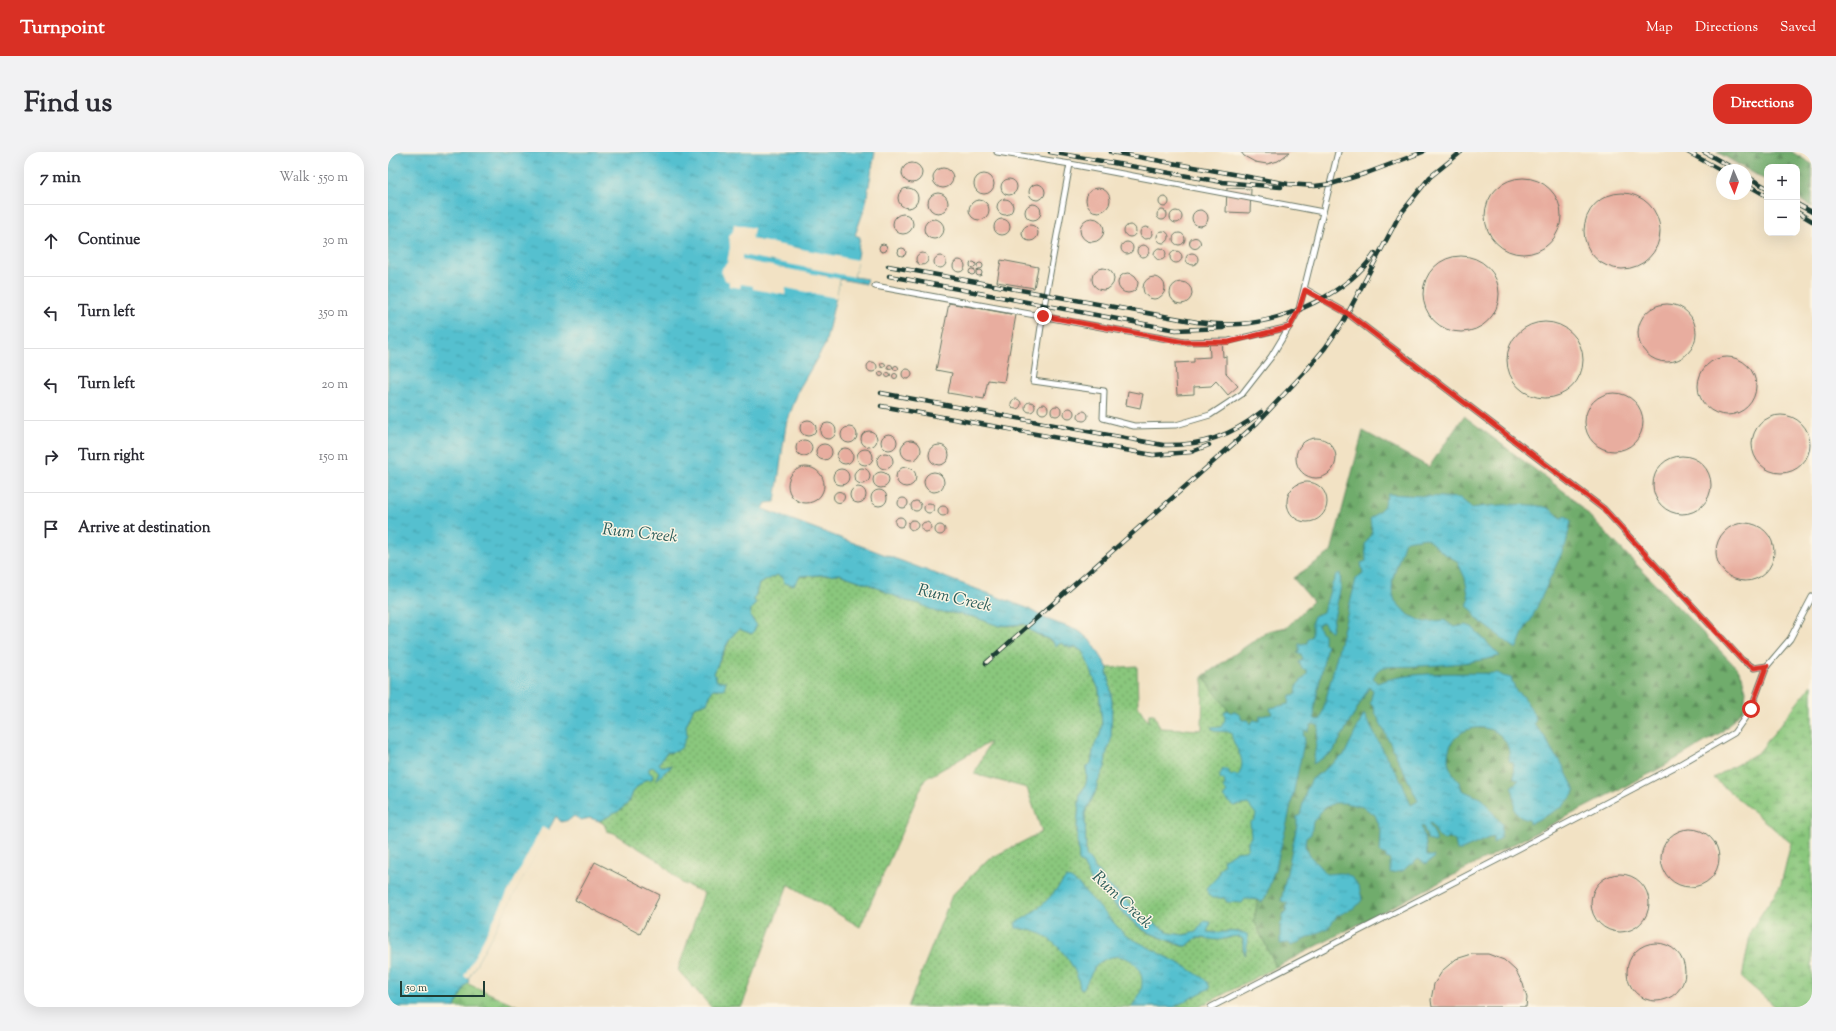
<!DOCTYPE html>
<html lang="en">
<head>
<meta charset="utf-8">
<style>
	:root { --surface:#fff; --page:#f2f2f3; --text:#2b2b33; --muted:#7c7c81; --line:#e1e1e2; --accent:#d93025 }
	body { margin:0; font-family:"Sorts Mill Goudy",serif; background:var(--page); color:var(--text) }
	.controls { position:absolute; right:12px; top:12px; display:grid; overflow:hidden; border-radius:8px; box-shadow:0 4px 16px #0002 }
	.controls button { width:36px; height:36px; display:grid; place-items:center; padding:0; border:0; border-bottom:1px solid var(--line); background:var(--surface); color:var(--text); font:20px sans-serif }
	.compass { position:absolute; left:1328px; top:12px; width:36px; height:36px; border-radius:50%; background:var(--surface); box-shadow:0 4px 16px #0002; rotate:178deg }
	.scale { position:absolute; left:12px; bottom:10px; width:85px; box-sizing:border-box; padding-left:4px; border:2px solid #1f3d34; border-top:0; font-size:11px; line-height:14px; white-space:nowrap; color:#1f3d34; -webkit-text-stroke:3px #fcf5e5; paint-order:stroke }
	.stop { position:absolute; width:12px; height:12px; margin:-9px; border:3px solid #d93025; border-radius:50%; background:#fff }
	.stop.end { background:#d93025; border-color:#fff; box-shadow:0 1px 4px #0008 }
	.list { margin:0; padding:0; list-style:none }
	h2 { display:flex; justify-content:space-between; align-items:center; height:52px; margin:0; padding:0 16px; font-size:17px }
	h2 small { font-size:13px; font-weight:400; color:var(--muted) }
	.list li { display:grid; grid-template-columns:26px 1fr auto; gap:12px; align-items:center; box-sizing:border-box; height:72px; padding:0 16px; border-top:1px solid var(--line) }
	.list b { display:block; font-size:15px; white-space:nowrap }
	.list em { font-size:13px; font-style:normal; color:var(--muted) }
	.icon { flex:none; width:22px; height:22px; fill:none; stroke:currentColor; stroke-width:2; stroke-linecap:round; stroke-linejoin:round }
	.map { position:relative; flex:none; width:1424px; height:855px; overflow:hidden; border-radius:16px }
	header { display:flex; align-items:center; gap:24px; box-sizing:border-box; height:56px; padding:0 20px; background:var(--accent); color:#fff }
	header strong { font-size:19px }
	nav { display:flex; gap:22px; margin-inline-start:auto; font-size:14px }
	.intro { display:flex; align-items:center; justify-content:space-between; box-sizing:border-box; height:96px; padding:0 24px }
	h1 { margin:0; font-size:28px }
	.button { padding:10px 18px; border-radius:16px; background:var(--accent); color:#fff; font-size:14px; font-weight:700 }
	main { display:flex; gap:24px; padding:0 24px }
	aside { flex:1; background:var(--surface); border-radius:16px; box-shadow:0 4px 16px #0002 }
	.map>svg:first-child { display:block }
</style>
</head>
<body>
<header>
<strong>Turnpoint</strong>
<nav><a>Map</a><a>Directions</a><a>Saved</a></nav>
</header>
<div class="intro"><h1>Find us</h1><a class="button">Directions</a></div>
<main>
<aside>
<h2>7 min<small>Walk · 550 m</small></h2>
<ul class="list">
<li><svg class="icon" aria-label="ahead" viewBox="0 0 24 24"><path d="M12 20V5M6 11l6-6 6 6"/></svg><div><b>Continue</b></div><em>30 m</em></li>
<li><svg class="icon" aria-label="left" viewBox="0 0 24 24"><path d="M17 20v-9H6M10 6l-5 5 5 5"/></svg><div><b>Turn left</b></div><em>350 m</em></li>
<li><svg class="icon" aria-label="left" viewBox="0 0 24 24"><path d="M17 20v-9H6M10 6l-5 5 5 5"/></svg><div><b>Turn left</b></div><em>20 m</em></li>
<li><svg class="icon" aria-label="right" viewBox="0 0 24 24"><path d="M7 20v-9h11M14 6l5 5-5 5"/></svg><div><b>Turn right</b></div><em>150 m</em></li>
<li><svg class="icon" aria-label="arrive" viewBox="0 0 24 24"><path d="M6 21V4h12l-3 4 3 4H6"/></svg><div><b>Arrive at destination</b></div></li>
</ul>
</aside>
<div class="map">
<svg width="1424" height="855" viewBox="0 0 1424 855">
	<defs>
		<pattern id="grass-dots" width="8" height="8" patternUnits="userSpaceOnUse"><rect width="8" height="8" fill="#8ac77d"/><path d="M2 2h.1M6 6h.1" fill="none" stroke="#70a367" stroke-width="1.8" stroke-linecap="round"/></pattern>
		<pattern id="forest-firs" width="22" height="20" patternUnits="userSpaceOnUse"><rect width="22" height="20" fill="#6fac6c"/><path d="M5 1l3.5 6h-7zM16 11l3.5 6h-7z" fill="#5b8d5a"/></pattern>
		<pattern id="wetland-marsh" width="20" height="14" patternUnits="userSpaceOnUse"><rect width="20" height="14" fill="#8ac77d"/><path d="M1 5h8M5 5V1M11 12h8M15 12V8" fill="none" stroke="#70a367"/></pattern>
		<pattern id="water-ripples" width="26" height="14" patternUnits="userSpaceOnUse"><rect width="26" height="14" fill="#54c0cf"/><path d="M2 4q2-2 4 0t4 0M15 11q2-2 4 0t4 0" fill="none" stroke="#459da9"/></pattern>
	</defs>
	<rect width="100%" height="100%" fill="#fcf5e5"/>
	<filter id="ink" filterUnits="userSpaceOnUse"><feTurbulence type="fractalNoise" baseFrequency=".025" numOctaves="2"/><feDisplacementMap in="SourceGraphic" scale="8" xChannelSelector="R" yChannelSelector="G"/><feConvolveMatrix kernelMatrix="1 2 1 2 8 2 1 2 1" color-interpolation-filters="sRGB"/></filter>
	<filter id="wash" filterUnits="userSpaceOnUse"><feTurbulence type="fractalNoise" baseFrequency=".012" numOctaves="4" result="noise"/><feDisplacementMap in="SourceGraphic" scale="16" xChannelSelector="R" yChannelSelector="G"/><feGaussianBlur stdDeviation="0.9" result="paint"/><feColorMatrix in="noise" values="0 0 0 0 0 0 0 0 0 0 0 0 0 0 0 0 0 1.4 0 .05"/><feComposite in="paint" operator="in"/></filter>
	<g filter="url(#wash)">
		<rect width="100%" height="100%" fill="#f2e2c4"/>
		<path fill="url(#grass-dots)" stroke="#548258" d="M451,422l32,11 35,16 14,3 16,8 17,1 21,4 34,9 17,-2 6,7 25,13 5,-1 9,5 6,-1 7,5 16,38 3,34 -2,11 -6,11 -3,17 -5,5c2,10 1,18 -6,25 -1,21 -7,43 0,64 8,23 44,61 64,74 6,3 14,5 20,8 8,3 15,8 23,7l9,-8 30,1 9,-4 8,4v9l2,6 -2,-22c-12,-1 -24,1 -37,0l5,-9 -7,-2 -8,11 -12,3 -14,-2 -19,-11 -45,-39 -20,-28 -1,-42 10,-20 3,-11 7,-15 1,-12 5,-16 1,-37 -3,-23 -2,-5 1,-6 29,-2 1,40 10,16 1,-8h5l6,14 42,2 1,-54 28,38 58,31 -35,175 22,47 -77,40h-291l44,-112 35,-35 55,-28 -15,-44 -53,-14 16,-32 -65,37 -65,148 -72,-43 -46,122 -31,1 -33,-37 26,-77 -22,-10 -23,-22 -45,-28 -7,-2 -3,-7 -5,-3 29,-18 4,-11 13,-12 4,-12 5,-2 5,6 -3,8 16,-14h-11l-2,-3 7,-10 11,-2 10,-16 -1,-9 8,-19 13,-4 6,-14h5l-1,-8 -3,-8 18,-38 7,-6 13,5 2,-14 -4,-3 1,-8 5,-6 -2,-3 5,-16 18,-9 6,3z"/>
		<g fill="url(#forest-firs)" stroke="#477450">
			<polygon points="1329,0 1404,0 1424,12 1424,55 1409,46 1409,15 1379,15 1379,29"/>
			<polygon points="1076,264 1182,344 1349,516 1354,524 1358,539 1356,556 1334,580 1269,618 888,815 866,768 901,593 843,562 815,524 880,479 899,475 925,449 905,426 943,400 975,279 1041,315"/>
		</g>
		<g fill="url(#wetland-marsh)" stroke="#548258">
			<polygon points="1424,532 1424,855 1388,855 1354,826 1363,778 1393,732 1403,691 1325,626 1371,600"/>
			<polygon points="78,831 132,855 65,855"/>
		</g>
		<g fill="url(#water-ripples)" stroke="#3a7e82">
			<path d="M0,0h487l-10,55 -10,28 5,2 -6,40 13,2 -1,5 -26,-5 -15,66 -26,44 -13,36 -11,77 -9,1 -3,6 264,99 19,11 33,12 13,11 16,26 -1,6 2,4 3,24 -1,38 -5,15 -1,12 -7,15 -3,11 -10,20 1,42 20,28 45,39 19,11 14,2 12,-3 8,-11 7,1 -4,10c13,2 29,-3 40,2l1,7 -3,14 -2,-7v-9c-8,-6 -15,0 -24,1 -8,0 -15,-3 -23,-2l-9,8h-4l-38,-15 -12,-9 -40,-38 -10,-20 -4,-3 -2,-35 3,-33c7,-7 8,-15 6,-25l5,-5 3,-17 6,-11 2,-11 -3,-34 -16,-38 -7,-5 -6,1 -9,-5 -5,3 -4,-5 -21,-10 -6,-7 -26,2 -25,-9 -21,-4 -17,-1 -16,-8 -14,-3 -35,-16 -32,-11 -39,2 -6,9 -10,-2 -1,-5 -6,-3 -18,9 -5,16 2,3 -5,6 -1,8 7,8 -5,9 -13,-5c-13,11 -18,29 -25,44l3,8h9l-2,8h-11l-6,14 -13,4 -8,19 1,9 -5,12 -5,4 -11,2 -7,10 2,3h11l-16,14 3,-8 -5,-5 -5,1v4l4,3 -1,4 -7,1 -13,12 -4,11 -9,8 -20,10 -9,-3 -9,2 -7,-4 -5,4 -8,2 -5,-6 -88,163 1,3 -4,4 -10,21h-67z"/>
			<path d="M1000,342l72,4 12,10c16,-3 61,-6 76,0 5,2 9,6 12,10l6,-2 5,5 -5,23 -35,76c-7,7 -10,20 -15,29l-39,-30 -5,-9 -5,-4 2,-6 -4,-22 -8,-17 -14,-8 -17,-15 -21,3 -12,37 -1,12 3,11 12,13 17,8 20,-2 10,7 12,-2 6,2 28,29c-38,10 -78,10 -116,11l-7,4 -4,7 4,5c36,-13 83,-9 121,-10l5,3 8,2 5,13 8,6 12,21 -2,7 9,9 13,23 4,3 15,30c-6,17 -30,26 -46,34v-4c-23,-5 -10,-19 -18,-33l8,-7 -5,-2 -1,-16 -4,-1c5,-42 -59,-45 -61,-4 -1,15 12,21 14,33l20,9 20,25 -1,14 -8,5v-7l-31,14h-5l-2,-9 -6,-4 -4,3 -6,-3 -8,-14 -2,1 6,11v7l-7,-2 -5,-14h-2l5,18 1,12h7l-1,3 -7,5 -8,-5 -5,5 -4,1 -6,6 -13,2v-13l-4,-2v-3l-6,-3 1,-22 -6,-15 -12,-8 -18,-4h-11l-11,6 -10,13 -2,12 -5,4 -1,8 5,10 16,18c5,0 15,-2 20,0 10,4 15,16 16,26l-6,7 -19,9 -9,12 -37,18 -2,-3 -9,1v-20l2,-2v-7l4,-4 1,-8 -6,-2 16,-76v-8l3,-2 6,-24 6,-12 32,-24 20,-41 22,42 16,26 9,23 7,-4 -43,-89 -1,-4 -4,-5 3,-13 -4,-3 -36,65 -20,12 6,-38 -5,-2 -3,1 -3,7 -3,-2 -2,6 2,2 -17,81 -11,44 -12,36 -3,3 -4,-2 -13,-1 -3,4 -15,-1 -3,-4h-12l-4,-3 -1,-7 10,-11 3,-9 4,-3 -1,-5 12,-8 10,-1 3,-2v-8l3,-4 -1,-14 5,-4 1,-5 -8,-10 -14,2 -11,-9 4,-5 -4,-4 2,-3 -1,-6h-4v-5l3,-5h4l4,6 2,-1 5,2c11,-19 -5,-26 -7,-44l-17,-1 -3,-3 10,-1 4,-7 -1,-8 4,-2 3,3 2,-2 7,4 2,5h6l2,4 4,-4 5,1 1,-5 12,-2 -2,-6 19,-4 1,-9 6,-1 1,-9 10,-11v-4l-5,-1 -3,-7 4,-3 -2,-5 -4,-1 2,-2v-7l8,-1 1,-4 4,-3v-15l2,-5 9,-4c5,-13 7,-25 13,-37l4,-2 1,13 -10,46 -8,-10 -5,3 2,6 4,3v10l3,1 -12,59 -1,14 3,2 4,-1 35,-140 7,-5 -2,-11 5,-2 -1,-17 7,-11 -2,-14 13,-12z"/>
			<path d="M678,726l5,1 9,7 45,49 61,32 17,11 5,5 2,5 -36,19h-43c29,-32 -5,-65 -32,-44 -7,6 -11,18 -16,26l-3,-1c-2,-18 -18,-41 -34,-51 -8,-6 -20,-8 -30,-9l-1,-5c23,-11 35,-25 51,-45z"/>
		</g>
		<g fill="#f2e2c4">
			<polygon points="346,72 366,76 364,87 469,108 466,125 354,103 354,108 452,127 448,146 398,136 397,143 365,137 365,134 353,132 352,136 341,134 341,130 337,128 333,119 335,115 339,111 342,95 341,84 345,79"/>
			<polygon points="154,675 161,679 80,827 76,824"/>
		</g>
		<g id="blocks">
			<g fill="#e8ad9f">
				<polygon points="853,0 902,0 890,9 879,12 867,10 856,4"/>
				<circle cx="524" cy="21" r="10"/>
				<circle cx="555" cy="26" r="10"/>
				<circle cx="596" cy="32" r="10"/>
				<circle cx="1135" cy="64" r="38"/>
				<circle cx="621" cy="35" r="8"/>
				<circle cx="649" cy="40" r="8"/>
				<circle cx="710" cy="48" r="12"/>
				<circle cx="520" cy="46" r="10"/>
				<polygon points="839,36 863,37 862,61 838,60"/>
				<circle cx="550" cy="51" r="10"/>
				<circle cx="1234" cy="79" r="38"/>
				<circle cx="776" cy="50" r="5"/>
				<circle cx="617" cy="55" r="8"/>
				<circle cx="591" cy="58" r="10"/>
				<circle cx="645" cy="60" r="8"/>
				<circle cx="812" cy="66" r="8"/>
				<circle cx="774" cy="63" r="5"/>
				<circle cx="788" cy="65" r="6"/>
				<circle cx="515" cy="72" r="10"/>
				<circle cx="704" cy="78" r="12"/>
				<circle cx="546" cy="77" r="10"/>
				<circle cx="614" cy="75" r="8"/>
				<circle cx="742" cy="79" r="6"/>
				<circle cx="642" cy="81" r="8"/>
				<circle cx="758" cy="81" r="6"/>
				<circle cx="775" cy="85" r="6"/>
				<circle cx="791" cy="87" r="6"/>
				<circle cx="807" cy="91" r="5.5"/>
				<circle cx="739" cy="96" r="6"/>
				<circle cx="495" cy="96" r="4"/>
				<circle cx="755" cy="99" r="6"/>
				<circle cx="772" cy="102" r="6"/>
				<circle cx="514" cy="100" r="4"/>
				<circle cx="788" cy="105" r="6"/>
				<circle cx="804" cy="107" r="6"/>
				<circle cx="534" cy="107" r="6"/>
				<circle cx="552" cy="110" r="6"/>
				<circle cx="1073" cy="142" r="38"/>
				<circle cx="571" cy="114" r="6"/>
				<polygon points="613,108 650,115 646,136 609,130"/>
				<circle cx="585" cy="113" r="3"/>
				<circle cx="592" cy="114" r="3"/>
				<circle cx="715" cy="127" r="11"/>
				<circle cx="584" cy="120" r="3"/>
				<circle cx="591" cy="121" r="3"/>
				<circle cx="740" cy="131" r="10"/>
				<circle cx="766" cy="136" r="11"/>
				<circle cx="793" cy="141" r="11"/>
				<polygon points="561,151 628,163 616,230 600,228 596,247 560,241 564,221 548,218"/>
				<circle cx="1279" cy="181" r="29"/>
				<circle cx="1157" cy="208" r="38"/>
				<polygon points="834,187 835,205 838,204 838,221 850,234 840,243 828,229 823,234 806,235 806,242 789,243 787,211 806,210 806,206 822,205 821,188"/>
				<circle cx="1339" cy="234" r="29"/>
				<circle cx="484" cy="215" r="5"/>
				<circle cx="495" cy="213" r="2.5"/>
				<circle cx="502" cy="215" r="2.5"/>
				<circle cx="508" cy="216" r="2.5"/>
				<circle cx="519" cy="222" r="5"/>
				<circle cx="493" cy="222" r="2.5"/>
				<circle cx="500" cy="223" r="2.5"/>
				<circle cx="507" cy="224" r="2.5"/>
				<polygon points="740,239 755,242 752,256 738,253"/>
				<circle cx="1226" cy="270" r="29"/>
				<circle cx="628" cy="252" r="5"/>
				<circle cx="642" cy="255" r="5"/>
				<circle cx="655" cy="257" r="5"/>
				<circle cx="668" cy="259" r="5"/>
				<circle cx="681" cy="261" r="5"/>
				<circle cx="695" cy="264" r="5"/>
				<circle cx="1393" cy="292" r="29"/>
				<circle cx="420" cy="276" r="8"/>
				<circle cx="440" cy="279" r="8"/>
				<circle cx="461" cy="283" r="8"/>
				<circle cx="481" cy="287" r="8"/>
				<circle cx="501" cy="290" r="8"/>
				<circle cx="928" cy="306" r="20"/>
				<circle cx="523" cy="298" r="10"/>
				<circle cx="416" cy="296" r="8"/>
				<circle cx="436" cy="300" r="8"/>
				<circle cx="551" cy="303" r="10"/>
				<circle cx="457" cy="304" r="8"/>
				<circle cx="477" cy="305" r="8"/>
				<circle cx="497" cy="309" r="8"/>
				<circle cx="1294" cy="333" r="29"/>
				<circle cx="518" cy="325" r="10"/>
				<circle cx="418" cy="333" r="18"/>
				<circle cx="474" cy="324" r="8"/>
				<circle cx="453" cy="325" r="8"/>
				<circle cx="546" cy="330" r="10"/>
				<circle cx="493" cy="328" r="8"/>
				<circle cx="919" cy="350" r="20"/>
				<circle cx="470" cy="343" r="8"/>
				<circle cx="491" cy="346" r="8"/>
				<circle cx="451" cy="345" r="5.5"/>
				<circle cx="515" cy="351" r="5"/>
				<circle cx="528" cy="354" r="5"/>
				<circle cx="541" cy="356" r="5"/>
				<circle cx="555" cy="359" r="5"/>
				<circle cx="512" cy="370" r="5"/>
				<circle cx="525" cy="373" r="5"/>
				<circle cx="538" cy="375" r="5"/>
				<circle cx="1357" cy="400" r="29"/>
				<circle cx="552" cy="378" r="5"/>
				<circle cx="1302" cy="706" r="29"/>
				<polygon points="207,710 272,743 252,782 187,748"/>
				<circle cx="1232" cy="751" r="29"/>
				<circle cx="1268" cy="820" r="29"/>
				<polygon points="1084,802 1100,802 1116,808 1128,819 1135,832 1139,846 1138,855 1044,855 1043,848 1046,832 1055,818 1068,807"/>
			</g>
		</g>
	</g>
	<g filter="url(#ink)">
		<use href="#blocks" fill-opacity="0" stroke="#697766" stroke-width="1"/>
		<g fill="none" stroke-linecap="round" stroke-linejoin="round">
			<defs>
				<g id="service">
					<polyline points="609,0 682,12"/>
					<polyline points="487,134 796,190 841,189 901,175 911,157 950,0"/>
					<polyline points="917,137 959,161 1216,357 1343,496 1354,508 1366,516 1379,514 1402,487 1424,445"/>
					<polyline points="901,175 883,205 854,242 822,263 788,273 746,274 715,266 716,239 645,229 656,154 682,12 935,60"/>
					<polyline points="823,855 1107,709 1294,611 1346,581 1363,557 1379,514"/>
				</g>
			</defs>
			<use href="#service" stroke="#697766" stroke-width="7"/>
			<use href="#service" stroke="#fff" stroke-width="5"/>
			<defs>
				<g id="rail">
					<polyline points="662,0 834,30 893,35"/>
					<polyline points="723,0 900,32 927,34 943,32 979,21 1035,0"/>
					<polyline points="1300,0 1334,19"/>
					<polyline points="1316,0 1348,18"/>
					<polyline points="1358,24 1379,36"/>
					<polyline points="1358,32 1379,44"/>
					<polyline points="1409,52 1424,60"/>
					<polyline points="1409,60 1424,69"/>
					<path d="M500,114l309,56c14,2 29,3 43,2 46,-3 108,-31 135,-71"/>
					<polyline points="501,124 788,178 836,176"/>
					<path d="M493,241l282,52c39,1 68,-9 98,-33"/>
					<polyline points="493,254 765,303 803,300 821,293"/>
					<polyline points="598,511 869,271 915,222 937,196 955,170 1011,64 1042,25 1073,0"/>
				</g>
			</defs>
			<use href="#rail" stroke="#1f3d34" stroke-width="4.5"/>
			<use href="#rail" stroke="#fcf5e5" stroke-width="3" stroke-dasharray="9" stroke-linecap="butt"/>
		</g>
	</g>
	<g fill="none" stroke-linecap="round" stroke-linejoin="round" filter="url(#ink)">
		<polyline stroke="#d93025" stroke-width="5" points="655,164 796,190 841,190 902,175 911,157 917,138 959,161 1216,357 1354,508 1366,516 1379,514 1363,557"/>
	</g>
	<g text-anchor="middle" stroke-width="3" stroke-linejoin="round" paint-order="stroke">
		<g font-size="17" font-style="italic" fill="#2c5e5b" stroke="#fcf5e5">
			<text transform="translate(252 380) rotate(6)" y="6">Rum Creek</text>
			<text transform="translate(567 445) rotate(13)" y="6">Rum Creek</text>
			<text transform="translate(735 747) rotate(43)" y="6">Rum Creek</text>
		</g>
	</g>
</svg>
<div class="controls">
<button>+</button>
<button>−</button>
</div>
<svg class="compass" viewBox="-18 -18 36 36"><path d="M0-13l5 13h-10z" fill="#e53935"/><path d="M0 13l5-13h-10z" fill="#7c7c81"/></svg>
<div class="scale">50 m</div>
<div class="stop" style="left:1363px;top:557px"></div>
<div class="stop end" style="left:655px;top:164px"></div>
</div>
</main>
</body>
</html>
